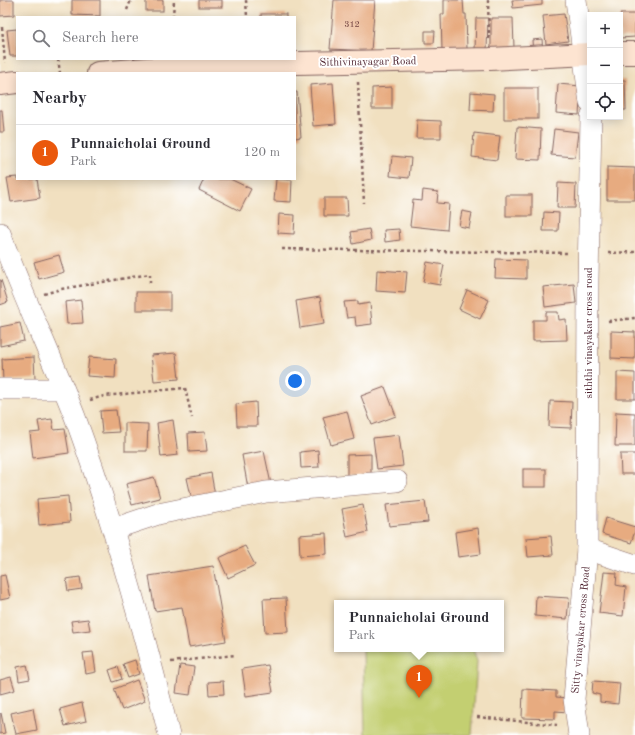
<!DOCTYPE html>
<html lang="en">
<head>
<meta charset="utf-8">
<style>
	:root { --surface:#fff; --page:#f2f2f3; --text:#2b2b33; --muted:#7c7c81; --line:#e1e1e2; --accent:#ea580c }
	body { margin:0; font-family:"Old Standard TT",serif; background:var(--page); color:var(--text) }
	.controls { position:absolute; right:12px; top:12px; display:grid; overflow:hidden; border-radius:0px; box-shadow:0 2px 10px #0003 }
	.controls button { width:36px; height:36px; display:grid; place-items:center; padding:0; border:0; border-bottom:1px solid var(--line); background:var(--surface); color:var(--text); font:20px sans-serif }
	.you { position:absolute; left:295px; top:381px; width:14px; height:14px; margin:-10px; border:3px solid #fff; border-radius:50%; background:#1a73e8; box-shadow:0 0 0 6px #1a73e833 }
	.badge { display:grid; place-items:center; width:26px; height:26px; border-radius:50%; background:var(--accent); color:#fff; font-size:13px; font-weight:700 }
	.pin { position:absolute; translate:-50% -33px; filter:drop-shadow(0 1px 2px #0008) }
	.pin::after { content:''; position:absolute; top:21px; width:14px; height:12px; background:inherit; clip-path:polygon(0 0,100% 0,50% 100%) }
	.popup { position:absolute; left:334px; top:600px; width:170px; height:52px; box-sizing:border-box; display:grid; place-content:center; border-radius:0px; background:var(--surface); filter:drop-shadow(0 1px 3px #0005); font-size:13px; white-space:nowrap; color:var(--muted) }
	.popup b { font-size:15px; color:var(--text) }
	.popup::after { content:''; position:absolute; left:50%; top:100%; margin-left:-8px; border:8px solid transparent; border-top-color:var(--surface) }
	.list { margin:0; padding:0; list-style:none }
	h2 { display:flex; justify-content:space-between; align-items:center; height:52px; margin:0; padding:0 16px; font-size:17px }
	h2 small { font-size:13px; font-weight:400; color:var(--muted) }
	.list li { display:grid; grid-template-columns:26px 1fr auto; gap:12px; align-items:center; box-sizing:border-box; height:56px; padding:0 16px; border-top:1px solid var(--line) }
	.list b { display:block; font-size:15px; white-space:nowrap }
	.list p { margin:0; font-size:13px; white-space:nowrap; color:var(--muted) }
	.list em { font-size:13px; font-style:normal; color:var(--muted) }
	.icon { flex:none; width:22px; height:22px; fill:none; stroke:currentColor; stroke-width:2; stroke-linecap:round; stroke-linejoin:round }
	.map { position:relative; flex:none; width:635px; height:735px; overflow:hidden }
	.search { position:absolute; background:var(--surface); box-shadow:0 2px 10px #0003; left:16px; top:16px; width:280px; height:44px; display:flex; align-items:center; gap:10px; box-sizing:border-box; padding:0 14px; border-radius:0px; color:var(--muted); font-size:15px }
	.panel { position:absolute; background:var(--surface); box-shadow:0 2px 10px #0003; left:16px; top:72px; width:280px; height:108px; border-radius:0px }
	.map>svg:first-child { display:block }
</style>
</head>
<body>
<div class="map">
<svg width="635" height="735" viewBox="0 0 635 735">
	<rect width="100%" height="100%" fill="#fff"/>
	<filter id="ink" filterUnits="userSpaceOnUse"><feTurbulence type="fractalNoise" baseFrequency=".025" numOctaves="2"/><feDisplacementMap in="SourceGraphic" scale="8" xChannelSelector="R" yChannelSelector="G"/><feConvolveMatrix kernelMatrix="1 2 1 2 8 2 1 2 1" color-interpolation-filters="sRGB"/></filter>
	<filter id="wash" filterUnits="userSpaceOnUse"><feTurbulence type="fractalNoise" baseFrequency=".012" numOctaves="4" result="noise"/><feDisplacementMap in="SourceGraphic" scale="16" xChannelSelector="R" yChannelSelector="G"/><feGaussianBlur stdDeviation="0.9" result="paint"/><feColorMatrix in="noise" values="0 0 0 0 0 0 0 0 0 0 0 0 0 0 0 0 0 1.4 0 .05"/><feComposite in="paint" operator="in"/></filter>
	<g filter="url(#wash)">
		<rect width="100%" height="100%" fill="#f1e0c0"/>
		<polygon fill="#c3cf71" stroke="#86774e" points="363,649 473,649 477,661 472,735 365,735"/>
		<g id="blocks">
			<g fill="#e7ab80">
				<polygon points="0,0 14,0 14,15 0,16"/>
				<polygon points="72,0 100,0 100,16 72,15"/>
				<rect x="146" y="0" width="17" height="11"/>
				<rect x="199" y="0" width="23" height="7"/>
				<polygon points="334,0 375,0 371,51 330,49"/>
				<polygon points="444,0 463,0 464,14 466,14 467,50 442,50 441,14 444,14"/>
				<polygon points="512,0 542,0 542,5 513,8"/>
				<rect x="261" y="14" width="25" height="3"/>
				<polygon points="564,14 568,41 546,44 543,16"/>
				<polygon points="620,14 635,14 635,37 620,38"/>
				<polygon points="476,18 488,18 487,51 475,50"/>
				<polygon points="491,18 513,18 514,48 491,48"/>
				<polygon points="17,29 17,56 10,56 7,30"/>
				<polygon points="425,31 435,31 434,43 425,43"/>
				<polygon points="542,39 543,53 533,54 532,40"/>
				<polygon points="620,80 625,80 626,110 620,110"/>
				<polygon points="333,83 336,124 313,126 310,85"/>
				<polygon points="558,84 581,86 579,115 556,113"/>
				<polygon points="392,87 392,109 372,109 372,88"/>
				<rect x="504" y="88" width="34" height="31"/>
				<polygon points="295,92 297,92 301,137 295,138"/>
				<polygon points="471,92 494,94 493,111 470,110"/>
				<polygon points="0,110 2,110 4,132 0,132"/>
				<polygon points="417,120 441,121 441,138 416,138"/>
				<polygon points="517,127 541,129 540,160 515,159"/>
				<polygon points="554,129 578,132 575,157 551,155"/>
				<polygon points="474,133 500,136 497,160 472,157"/>
				<polygon points="392,156 411,158 409,178 390,176"/>
				<polygon points="607,167 635,168 635,200 607,200"/>
				<polygon points="17,177 17,179 37,179 40,198 11,202 7,178"/>
				<polygon points="204,179 230,179 251,189 240,211 199,190"/>
				<polygon points="276,179 292,180 291,202 274,201"/>
				<polygon points="558,183 576,184 575,208 557,208"/>
				<polygon points="423,190 438,192 437,203 449,204 447,230 410,226 413,200 422,201"/>
				<rect x="506" y="195" width="26" height="21"/>
				<polygon points="324,198 347,198 348,216 324,216"/>
				<polygon points="462,211 472,213 469,228 459,226"/>
				<polygon points="544,212 559,213 558,231 543,231"/>
				<polygon points="279,214 295,215 294,234 278,233"/>
				<polygon points="369,229 371,240 353,244 351,232"/>
				<polygon points="399,229 400,240 385,242 384,230"/>
				<polygon points="59,255 64,272 39,279 34,262"/>
				<polygon points="496,259 526,260 526,279 495,278"/>
				<polygon points="427,262 444,265 440,285 423,282"/>
				<polygon points="377,270 407,272 405,293 376,291"/>
				<polygon points="0,280 1,280 8,302 0,305"/>
				<polygon points="574,284 576,303 545,307 543,287"/>
				<polygon points="467,290 489,300 480,319 459,309"/>
				<rect x="136" y="292" width="34" height="18"/>
				<polygon points="320,297 324,324 300,328 296,301"/>
				<polygon points="81,300 83,323 67,324 65,302"/>
				<polygon points="358,301 358,305 370,303 372,324 356,326 355,317 347,318 344,302"/>
				<polygon points="546,312 558,312 559,320 566,319 567,340 533,341 533,320 546,320"/>
				<polygon points="20,323 24,341 0,346 0,327"/>
				<polygon points="611,331 635,332 635,359 611,358"/>
				<polygon points="176,353 179,379 154,381 151,355"/>
				<polygon points="34,357 35,379 3,381 2,359"/>
				<polygon points="89,357 116,359 115,378 87,376"/>
				<polygon points="617,372 635,373 635,399 617,399"/>
				<polygon points="385,387 396,416 372,425 361,396"/>
				<polygon points="550,401 572,402 571,428 549,427"/>
				<polygon points="256,402 257,426 237,426 236,404"/>
				<polygon points="116,410 119,432 102,433 100,411"/>
				<polygon points="347,411 354,439 331,445 323,417"/>
				<polygon points="616,412 635,413 635,446 615,446"/>
				<polygon points="52,419 54,430 65,429 69,453 33,458 30,433 40,432 38,421"/>
				<polygon points="173,420 178,455 161,457 157,423"/>
				<polygon points="125,423 148,424 147,451 125,451"/>
				<polygon points="205,432 207,451 189,452 188,433"/>
				<polygon points="399,435 403,466 377,469 373,438"/>
				<polygon points="318,450 319,467 301,468 300,452"/>
				<polygon points="264,451 271,484 248,488 242,455"/>
				<polygon points="371,454 371,475 347,476 347,455"/>
				<polygon points="620,454 635,454 635,474 621,474"/>
				<rect x="523" y="469" width="23" height="18"/>
				<polygon points="211,473 215,496 192,500 187,478"/>
				<polygon points="154,477 160,498 132,505 126,484"/>
				<polygon points="68,496 70,522 39,525 37,499"/>
				<polygon points="425,501 428,522 389,526 386,505"/>
				<polygon points="363,505 368,532 347,537 342,509"/>
				<polygon points="606,518 635,527 635,531 631,543 602,534"/>
				<polygon points="478,528 481,554 458,557 455,532"/>
				<polygon points="326,533 327,554 300,556 299,535"/>
				<polygon points="551,536 553,555 528,557 526,538"/>
				<polygon points="245,546 255,565 228,578 219,558"/>
				<polygon points="213,566 226,641 189,647 182,607 155,611 149,576"/>
				<polygon points="604,572 617,573 616,585 626,587 623,616 599,613"/>
				<polygon points="5,575 10,598 0,600 0,576"/>
				<polygon points="80,577 82,589 68,591 66,579"/>
				<polygon points="536,596 569,598 567,619 535,616"/>
				<polygon points="286,598 288,632 265,633 263,599"/>
				<polygon points="88,619 90,630 73,632 71,621"/>
				<polygon points="93,652 96,672 86,674 83,653"/>
				<polygon points="135,660 139,674 128,678 123,664"/>
				<polygon points="27,665 30,679 19,681 17,667"/>
				<polygon points="180,665 194,667 190,695 176,693"/>
				<polygon points="268,665 273,692 246,696 242,669"/>
				<polygon points="118,667 122,679 113,682 109,670"/>
				<polygon points="11,677 15,690 0,694 0,680"/>
				<polygon points="137,680 145,701 122,710 114,689"/>
				<polygon points="223,681 224,694 209,695 208,682"/>
				<polygon points="593,681 620,683 618,704 600,702 600,695 592,693"/>
				<polygon points="523,689 556,691 556,697 568,698 568,712 555,711 555,719 522,718"/>
				<polygon points="82,703 86,721 65,726 60,709"/>
				<polygon points="33,708 37,730 16,734 11,713"/>
				<polygon points="1,713 5,733 0,734 0,714"/>
			</g>
		</g>
	</g>
	<g filter="url(#ink)">
		<use href="#blocks" fill-opacity="0" stroke="#84635f" stroke-width="1"/>
		<g fill="none" stroke-linecap="round" stroke-linejoin="round">
			<defs>
				<g id="street">
					<polyline points="576,0 590,103"/>
					<path d="M0,233c22,62 51,122 75,184 38,104 68,211 94,318"/>
					<polyline points="0,389 63,389"/>
					<polyline points="113,529 158,514 266,492 397,481"/>
					<polyline points="587,549 635,565"/>
					<polyline points="579,735 574,699 587,549 588,281 591,117"/>
				</g>
				<g id="secondary">
					<polyline points="620,53 635,53"/>
					<polyline points="98,73 172,67 248,64 490,59 590,54"/>
					<polyline points="0,84 17,82"/>
				</g>
			</defs>
			<use href="#street" stroke="#84635f" stroke-width="22"/>
			<use href="#secondary" stroke="#84635f" stroke-width="24"/>
			<g stroke="#84635f" stroke-width="2.5" stroke-dasharray="3 3" stroke-linecap="butt">
				<polyline points="246,0 247,17"/>
				<polyline points="488,0 489,39"/>
				<polyline points="127,10 131,0"/>
				<polyline points="173,17 174,0"/>
				<polyline points="2,27 5,63"/>
				<polyline points="58,59 60,73"/>
				<polyline points="358,82 364,203"/>
				<polyline points="282,249 569,253"/>
				<polyline points="608,253 635,252"/>
				<polyline points="44,294 61,289 150,274 150,286"/>
				<polyline points="608,321 635,318"/>
				<polyline points="90,400 104,396 185,388 192,418"/>
				<polyline points="171,662 235,655"/>
				<polyline points="477,717 557,725"/>
			</g>
			<use href="#street" stroke="#fff" stroke-width="21"/>
			<use href="#secondary" stroke="#fde4d1" stroke-width="22"/>
		</g>
	</g>
	<g text-anchor="middle" stroke-width="4" stroke-linejoin="round" paint-order="stroke">
		<g font-size="9" fill="#714240">
			<text x="352" y="27">312</text>
		</g>
		<g font-size="11" fill="#4a1f2b" stroke="#fff">
			<text transform="translate(368 61) rotate(-1)" y="4">Sithivinayagar Road</text>
			<text transform="translate(588 333) rotate(-90)" y="4">siththi vinayakar cross road</text>
			<text transform="translate(580 630) rotate(-85)" y="4">Sitty vinayakar cross Road</text>
		</g>
	</g>
</svg>
<div class="controls">
<button>+</button>
<button>−</button>
<button><svg class="icon" aria-label="locate" viewBox="0 0 24 24"><circle cx="12" cy="12" r="6"/><path d="M12 2v4M12 18v4M2 12h4M18 12h4"/></svg></button>
</div>
<div class="you"></div>
<div class="pin badge" style="left:419px;top:698px">1</div>
<div class="popup"><b>Punnaicholai Ground</b>Park</div>
<div class="search"><svg class="icon" aria-label="search" viewBox="0 0 24 24"><circle cx="10" cy="10" r="6"/><path d="M15 15l6 6"/></svg>Search here</div>
<section class="panel">
<h2>Nearby<small></small></h2>
<ul class="list">
<li><span class="badge">1</span><div><b>Punnaicholai Ground</b><p>Park</p></div><em>120 m</em></li>
</ul>
</section>
</div>
</body>
</html>
